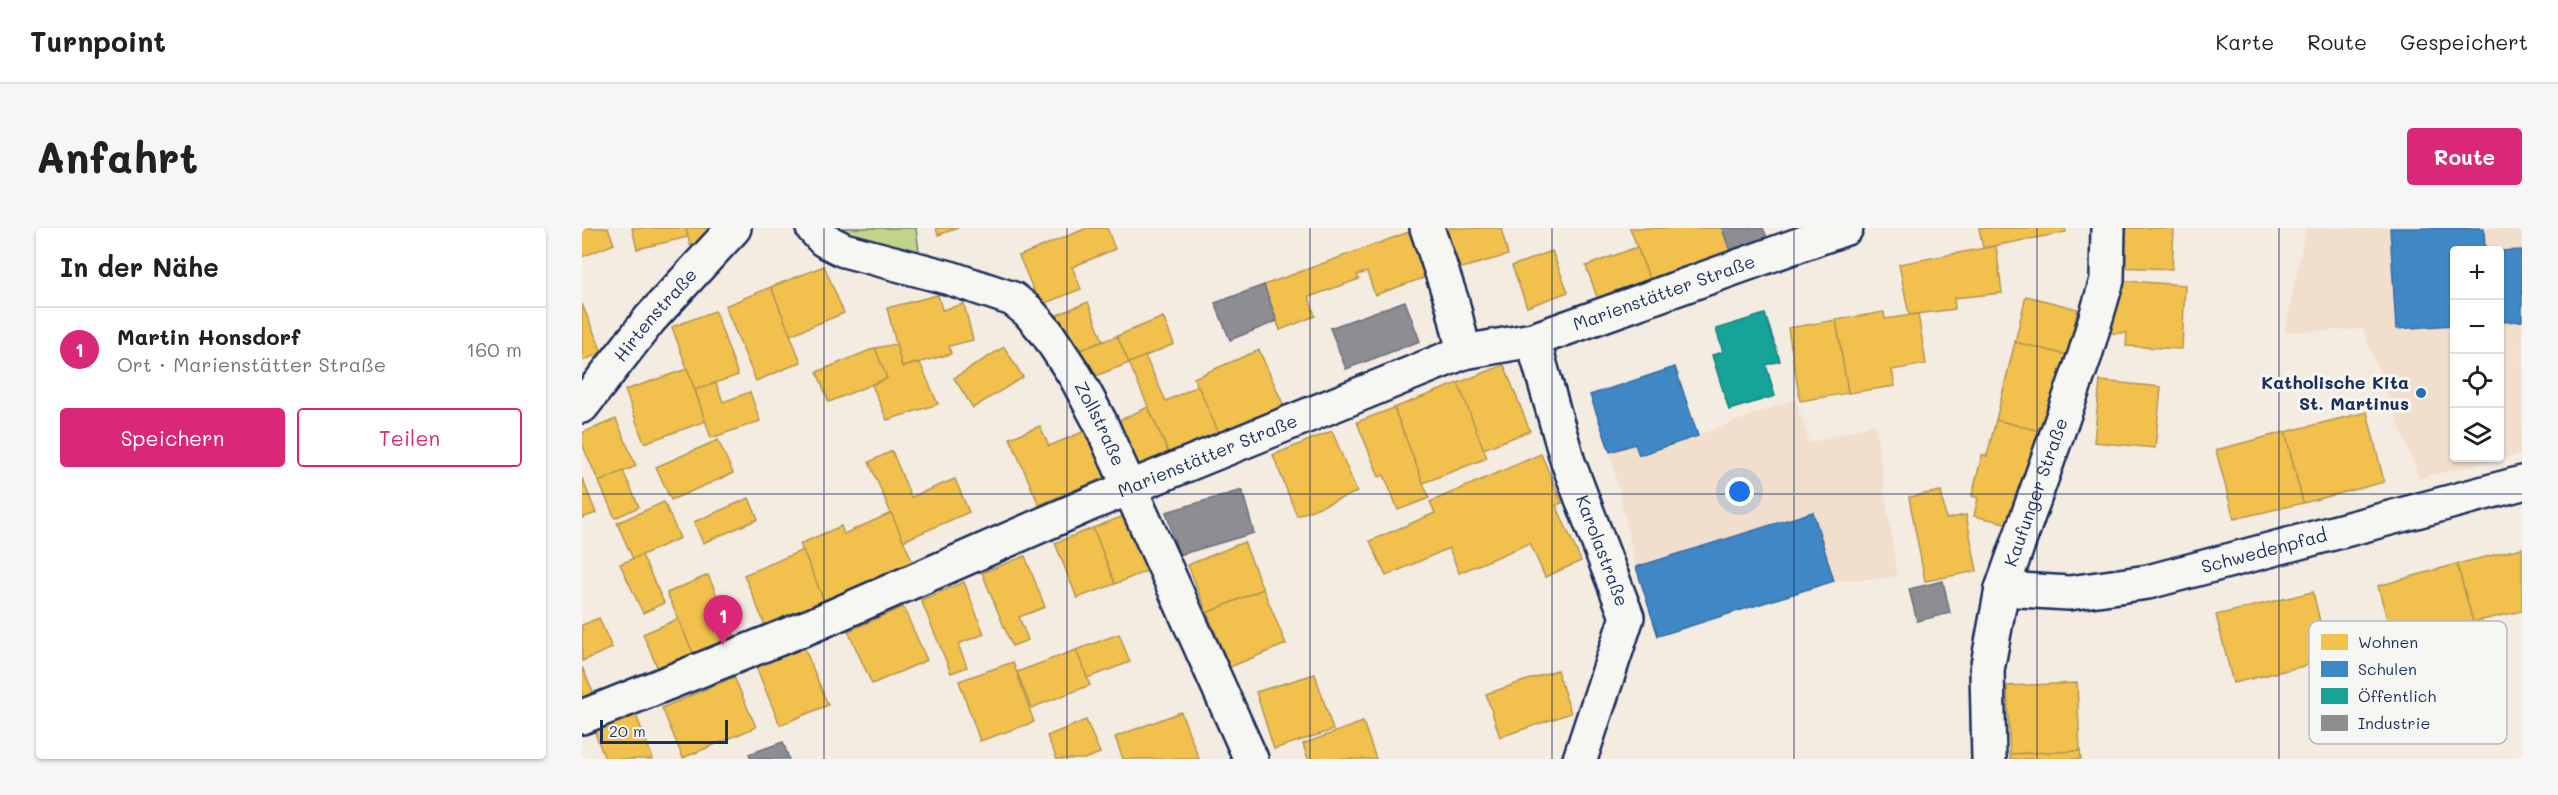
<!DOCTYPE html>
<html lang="de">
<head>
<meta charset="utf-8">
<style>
	:root { --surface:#fff; --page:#f6f6f6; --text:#202124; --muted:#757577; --line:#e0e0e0; --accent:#db2777 }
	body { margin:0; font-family:Mali,sans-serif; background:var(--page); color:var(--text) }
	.controls { position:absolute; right:18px; top:18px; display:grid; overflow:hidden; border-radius:6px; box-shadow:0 2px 4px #0004 }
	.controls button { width:54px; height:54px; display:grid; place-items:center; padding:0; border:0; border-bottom:2px solid var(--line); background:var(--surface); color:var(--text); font:30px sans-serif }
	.scale { position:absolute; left:18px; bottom:15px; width:128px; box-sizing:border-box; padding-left:6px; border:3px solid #1b2f5e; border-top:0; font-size:16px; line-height:21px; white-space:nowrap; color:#1b2f5e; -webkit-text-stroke:4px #f6f6f2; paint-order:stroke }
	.you { position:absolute; left:1158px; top:264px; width:21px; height:21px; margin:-15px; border:4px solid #fff; border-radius:50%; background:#1a73e8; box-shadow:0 0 0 9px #1a73e833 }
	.badge { display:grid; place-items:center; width:39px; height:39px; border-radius:50%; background:var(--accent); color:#fff; font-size:20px; font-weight:700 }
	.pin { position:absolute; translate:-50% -50px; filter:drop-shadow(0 2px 3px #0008) }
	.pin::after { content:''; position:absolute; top:32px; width:21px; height:18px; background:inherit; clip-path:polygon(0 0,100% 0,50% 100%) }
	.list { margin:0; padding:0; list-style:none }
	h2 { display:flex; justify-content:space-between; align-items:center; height:78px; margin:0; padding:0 24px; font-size:26px }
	h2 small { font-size:20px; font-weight:400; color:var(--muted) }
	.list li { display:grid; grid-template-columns:39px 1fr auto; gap:18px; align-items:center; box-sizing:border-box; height:84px; padding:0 24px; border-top:2px solid var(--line) }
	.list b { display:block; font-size:22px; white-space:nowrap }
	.list p { margin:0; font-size:20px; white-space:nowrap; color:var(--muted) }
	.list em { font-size:20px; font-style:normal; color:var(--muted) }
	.actions { display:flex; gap:12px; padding:18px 24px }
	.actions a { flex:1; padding:14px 0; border:2px solid var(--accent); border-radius:6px; text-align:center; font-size:21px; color:var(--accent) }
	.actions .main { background:var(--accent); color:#fff }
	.icon { flex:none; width:33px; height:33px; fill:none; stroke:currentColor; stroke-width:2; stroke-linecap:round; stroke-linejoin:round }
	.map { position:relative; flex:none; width:1940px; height:531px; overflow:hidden; border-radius:6px }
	header { display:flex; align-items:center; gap:36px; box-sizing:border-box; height:84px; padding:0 30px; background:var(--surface); border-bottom:2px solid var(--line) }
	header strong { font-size:28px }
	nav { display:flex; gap:33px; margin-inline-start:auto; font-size:21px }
	.intro { display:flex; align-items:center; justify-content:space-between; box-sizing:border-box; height:144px; padding:0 36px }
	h1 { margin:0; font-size:42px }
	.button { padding:15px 27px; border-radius:6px; background:var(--accent); color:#fff; font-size:21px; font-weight:700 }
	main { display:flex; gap:36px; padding:0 36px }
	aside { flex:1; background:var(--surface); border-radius:6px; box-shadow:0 2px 4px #0004 }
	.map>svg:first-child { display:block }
</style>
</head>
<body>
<header>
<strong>Turnpoint</strong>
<nav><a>Karte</a><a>Route</a><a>Gespeichert</a></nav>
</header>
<div class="intro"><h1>Anfahrt</h1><a class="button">Route</a></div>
<main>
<aside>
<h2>In der Nähe<small></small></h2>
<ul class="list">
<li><span class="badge">1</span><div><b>Martin Honsdorf</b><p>Ort · Marienstätter Straße</p></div><em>160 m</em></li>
</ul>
<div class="actions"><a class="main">Speichern</a><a>Teilen</a></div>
</aside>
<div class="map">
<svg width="1940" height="531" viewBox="0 0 1940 531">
	<rect width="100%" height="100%" fill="#f4ebe1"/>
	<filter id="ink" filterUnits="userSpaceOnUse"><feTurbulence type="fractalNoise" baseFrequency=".0167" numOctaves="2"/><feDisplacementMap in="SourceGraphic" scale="12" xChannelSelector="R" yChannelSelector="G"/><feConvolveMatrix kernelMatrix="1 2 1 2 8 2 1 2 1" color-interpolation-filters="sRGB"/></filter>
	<g filter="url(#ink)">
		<g fill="#f2decd" fill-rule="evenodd">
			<path d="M1724,0h216v226l-103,24 -56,-149 -78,3zM1872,22h46v208h-46z"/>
			<polygon points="1093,139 1116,207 1214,171 1227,215 1293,196 1315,349 1252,353 1076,408 1054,339 1028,224 1008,167"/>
		</g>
		<polygon fill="#c2d489" stroke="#6e8274" stroke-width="1.5" points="253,0 334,0 338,31 264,12"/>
		<g fill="#f2c14e" stroke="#b29553" stroke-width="1.5">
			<polygon points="0,0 26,0 32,16 0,29"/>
			<polygon points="50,0 104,0 106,9 55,21"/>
			<polygon points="104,0 133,0 136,10 108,17"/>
			<polygon points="354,0 376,0 356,7"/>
			<polygon points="505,0 525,0 533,21 490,39 499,61 458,77 437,28"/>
			<polygon points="857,0 919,0 926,27 869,43"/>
			<polygon points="1048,0 1140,0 1149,26 1069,55"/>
			<polygon points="1397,0 1483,0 1484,4 1401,20"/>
			<polygon points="1533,0 1592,0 1590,41 1531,39"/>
			<polygon points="827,4 844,49 793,67 785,44 775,47 777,51 727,69 733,88 698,102 682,57"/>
			<polygon points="1414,18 1420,65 1372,70 1373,81 1327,87 1317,36"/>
			<polygon points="1055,19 1069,55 1017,74 1004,38"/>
			<polygon points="970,23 986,64 945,79 930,38"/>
			<polygon points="242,38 262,85 208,107 189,59"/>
			<polygon points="1530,52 1603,57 1600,121 1544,118 1545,105 1527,105"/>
			<polygon points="189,59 219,134 174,153 143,78"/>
			<polygon points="356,67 360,82 382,76 391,112 367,118 369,126 320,139 305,80"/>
			<polygon points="1444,68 1496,81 1485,127 1433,114"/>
			<polygon points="506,74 521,113 491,125 475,87"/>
			<polygon points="0,76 20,124 0,133"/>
			<polygon points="133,83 156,147 113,162 90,99"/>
			<polygon points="1302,84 1303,91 1336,86 1344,136 1310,142 1313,158 1266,165 1254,92"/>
			<polygon points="581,89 592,116 547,135 535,108"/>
			<polygon points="1254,92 1266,165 1218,173 1206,100"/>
			<polygon points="535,108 547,135 508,150 491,125"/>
			<polygon points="1433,114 1485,127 1466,205 1414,192"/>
			<polygon points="314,116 320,139 338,135 356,176 305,192 290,157 305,150 293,120"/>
			<polygon points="422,119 441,149 391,180 372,150"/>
			<polygon points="293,120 305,150 247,174 235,144"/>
			<polygon points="677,122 702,178 637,206 612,150"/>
			<polygon points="563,128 584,173 616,158 637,206 588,228 547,135"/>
			<polygon points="922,137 948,203 901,221 876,155"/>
			<polygon points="105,141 124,193 62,215 43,162"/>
			<polygon points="1518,153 1579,159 1573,220 1512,214"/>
			<polygon points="134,155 141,174 168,164 178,193 129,210 113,162"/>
			<polygon points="876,155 905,230 841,255 812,180"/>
			<polygon points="566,179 588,228 548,246 525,198"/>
			<polygon points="812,180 847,270 816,282 802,247 797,249 775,194"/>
			<polygon points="1785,184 1802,254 1721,275 1703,204"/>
			<polygon points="34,191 54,238 17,254 0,216 0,205"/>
			<polygon points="1414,192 1466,205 1441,277 1433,275 1428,296 1392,288 1396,270 1390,268 1400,227 1405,228"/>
			<polygon points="458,198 467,218 508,201 528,247 457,277 428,210"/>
			<polygon points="750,203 775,264 715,288 691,227"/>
			<polygon points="1703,204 1721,275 1652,291 1634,222"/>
			<polygon points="136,212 151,245 89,272 74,239"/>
			<polygon points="310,223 329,269 373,251 387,284 321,313 287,234"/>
			<polygon points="959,226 980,275 974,277 999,333 963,349 948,315 877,345 867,320 804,348 788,313 853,285 848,274"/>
			<polygon points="41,243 57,279 33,290 17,254"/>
			<polygon points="0,250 14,285 0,290"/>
			<polygon points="1359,263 1364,291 1384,287 1395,343 1343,353 1327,269"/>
			<polygon points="167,270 176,291 121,315 112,294"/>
			<polygon points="82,274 98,310 51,331 35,295"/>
			<polygon points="309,285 334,341 245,380 218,316 259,298 262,306"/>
			<polygon points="547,286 569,341 533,356 511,300"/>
			<polygon points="511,300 533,356 495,370 473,315"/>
			<polygon points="662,314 681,361 625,385 606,337"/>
			<polygon points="1940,320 1940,383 1891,394 1875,336"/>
			<polygon points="221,322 245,380 186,404 162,347"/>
			<polygon points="60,327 82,375 61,385 38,336"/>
			<polygon points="443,328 463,379 437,389 446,412 430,418 400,345"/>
			<polygon points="1875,336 1891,394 1812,416 1796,358"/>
			<polygon points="126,347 153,408 111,425 85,365"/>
			<polygon points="382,354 402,406 376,416 385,439 369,445 339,372"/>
			<polygon points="681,361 704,416 648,439 625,385"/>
			<polygon points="1731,364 1747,432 1651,455 1634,387"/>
			<polygon points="321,379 345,432 290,456 266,403"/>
			<polygon points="17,390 30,420 0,433 0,397"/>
			<polygon points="96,391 111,425 76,441 61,406"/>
			<polygon points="537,406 548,434 505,450 494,422"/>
			<polygon points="222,419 246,477 198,497 174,439"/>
			<polygon points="494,422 508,457 449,480 435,444"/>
			<polygon points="431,434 452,494 398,513 377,453"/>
			<polygon points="0,439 12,466 0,472"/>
			<polygon points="975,442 989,485 918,509 904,466"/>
			<polygon points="733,446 751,502 692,521 674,464"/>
			<polygon points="152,449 174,499 101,530 80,480"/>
			<polygon points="1495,455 1498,523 1428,526 1425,458"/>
			<polygon points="599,484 617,531 541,531 533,509"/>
			<polygon points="54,487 71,531 23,531 12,502"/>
			<polygon points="504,492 518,525 502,531 475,531 465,508"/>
			<polygon points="781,494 794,531 726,531 721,516"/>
			<polygon points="1498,523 1499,531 1428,531 1428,526"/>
		</g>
		<g fill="#3f88c5" stroke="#346da6" stroke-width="1.5">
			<polygon points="1808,0 1902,0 1903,22 1872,22 1872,97 1814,101"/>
			<polygon points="1940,22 1940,93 1918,94 1918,23"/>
			<polygon points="1093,139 1116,208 1057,227 1053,216 1028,224 1008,167"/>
			<polygon points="1231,284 1252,353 1076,408 1054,339"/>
		</g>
		<polygon fill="#17a398" stroke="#188087" stroke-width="1.5" points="1183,86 1198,133 1184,137 1193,168 1147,182 1130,127 1141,124 1134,101"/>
		<g fill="#8d8d92" stroke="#6b7182" stroke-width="1.5">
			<polygon points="1140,0 1181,0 1186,12 1149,26"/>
			<polygon points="682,57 695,93 648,112 633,75"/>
			<polygon points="823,73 838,113 764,141 748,100"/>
			<polygon points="660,262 672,305 597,327 584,284"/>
			<polygon points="1361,353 1368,385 1335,393 1327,361"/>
			<polygon points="201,514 207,531 169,531 167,526"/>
		</g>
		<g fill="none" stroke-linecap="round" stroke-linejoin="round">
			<defs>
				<g id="street">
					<path id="s1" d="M231,0l11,12 20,10 106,28 63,21 15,12 19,22 29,44 24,45 151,337"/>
					<polyline points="845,0 870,74 882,124"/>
					<path id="s2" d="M951,112l35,122 59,155 -47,142"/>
					<path id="s3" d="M0,178l68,-87 84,-91"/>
					<path id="s4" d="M1420,361l67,4 79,-11 374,-99"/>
					<path id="s5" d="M0,489l231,-92 279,-122 372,-151 69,-12 313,-112"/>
					<path id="s6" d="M1407,531l-2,-89 15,-81 83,-234 22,-75 1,-52"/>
				</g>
			</defs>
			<use href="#street" stroke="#1b2f5e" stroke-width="38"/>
			<use href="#street" stroke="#f6f6f2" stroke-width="33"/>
		</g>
	</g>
	<path fill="none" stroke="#1b2f5e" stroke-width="1.5" stroke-opacity="0.55" d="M242,0v531M485,0v531M728,0v531M970,0v531M1212,0v531M1455,0v531M1697,0v531M0,266h1940"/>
	<circle fill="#1f6fb2" stroke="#f6f6f2" stroke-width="2" cx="1839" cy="165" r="6"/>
	<g text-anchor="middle" stroke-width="6" stroke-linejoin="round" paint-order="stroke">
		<g font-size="18" fill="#1b2f5e" stroke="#f6f6f2">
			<text dy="6" stroke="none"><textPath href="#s5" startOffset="1164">Marienstätter Straße</textPath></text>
			<text dy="6" stroke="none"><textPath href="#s3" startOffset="117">Hirtenstraße</textPath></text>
			<text dy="6" stroke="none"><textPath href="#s1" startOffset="368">Zollstraße</textPath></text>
			<text dy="6" stroke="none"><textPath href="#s5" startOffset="678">Marienstätter Straße</textPath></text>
			<text dy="6" stroke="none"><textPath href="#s6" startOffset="274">Kaufunger Straße</textPath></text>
			<text dy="6" stroke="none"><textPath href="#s2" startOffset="222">Karolastraße</textPath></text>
			<text dy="6" stroke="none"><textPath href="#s4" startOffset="267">Schwedenpfad</textPath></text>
		</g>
		<g font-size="18" font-weight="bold" fill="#1b2f5e" stroke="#f6f6f2" text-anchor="end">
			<text x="1827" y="161">Katholische Kita<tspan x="1827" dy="21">St. Martinus</tspan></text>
		</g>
	</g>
	<rect x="1727" y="393" width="198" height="123" rx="9" fill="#f6f6f2" stroke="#b4bac6" stroke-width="1.5"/>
	<rect x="1739" y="406" width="27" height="16" fill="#f2c14e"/>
	<rect x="1739" y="433" width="27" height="16" fill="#3f88c5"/>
	<rect x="1739" y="460" width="27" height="16" fill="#17a398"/>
	<rect x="1739" y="487" width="27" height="16" fill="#8d8d92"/>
	<g font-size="16" fill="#1b2f5e">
		<text x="1776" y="420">Wohnen</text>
		<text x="1776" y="447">Schulen</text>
		<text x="1776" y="474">Öffentlich</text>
		<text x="1776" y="501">Industrie</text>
	</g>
</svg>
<div class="controls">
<button>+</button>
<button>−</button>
<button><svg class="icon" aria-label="locate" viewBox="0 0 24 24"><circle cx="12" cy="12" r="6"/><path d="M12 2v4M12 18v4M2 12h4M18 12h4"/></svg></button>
<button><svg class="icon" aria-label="layers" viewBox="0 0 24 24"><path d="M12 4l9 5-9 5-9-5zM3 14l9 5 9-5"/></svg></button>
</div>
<div class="scale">20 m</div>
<div class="you"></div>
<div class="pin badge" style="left:141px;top:417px">1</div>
</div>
</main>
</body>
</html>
